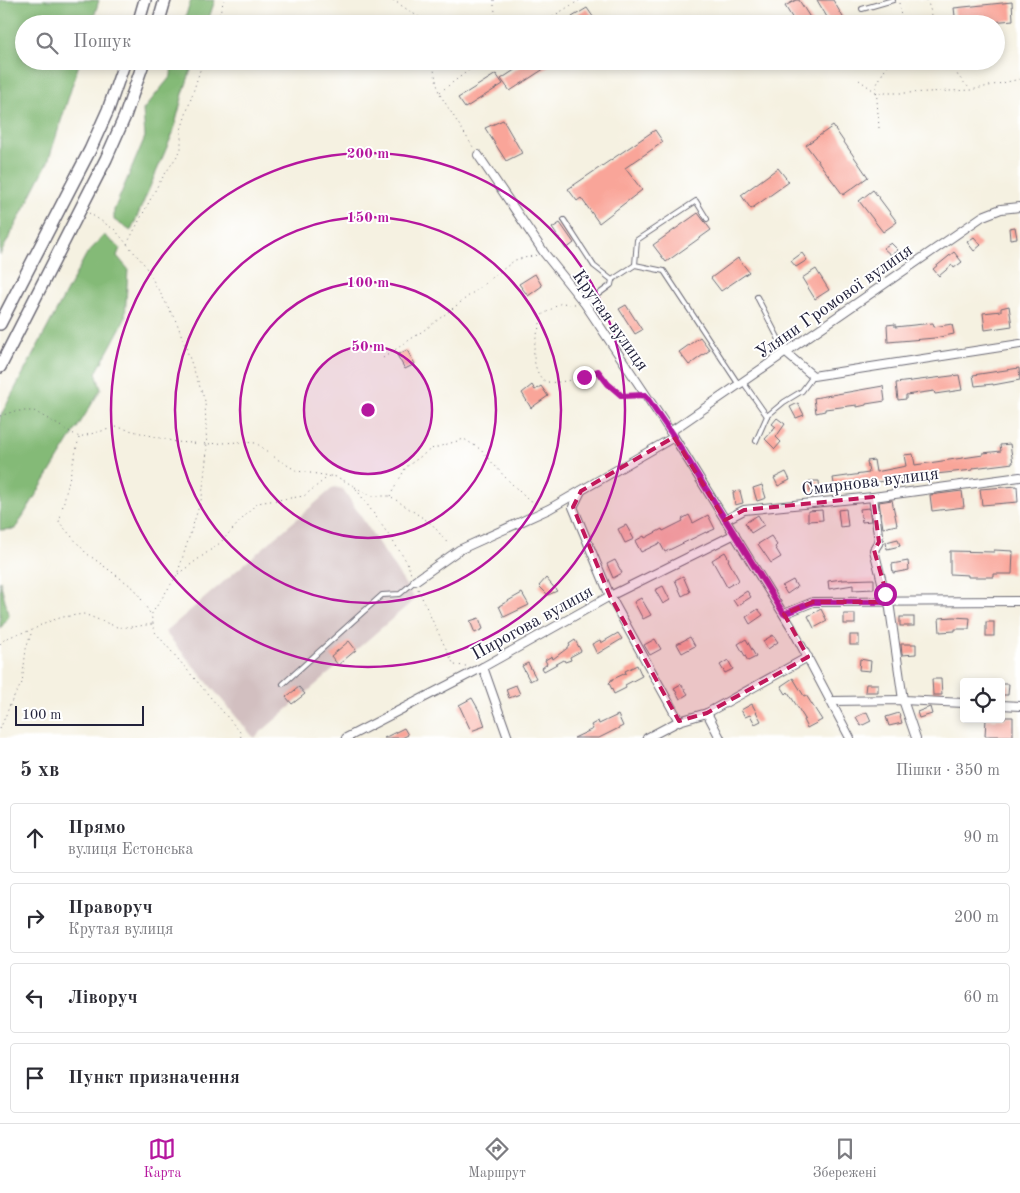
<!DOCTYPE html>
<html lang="uk">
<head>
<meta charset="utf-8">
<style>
	:root { --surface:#fff; --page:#f2f2f3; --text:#2b2b33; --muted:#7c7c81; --line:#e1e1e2; --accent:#b5179e }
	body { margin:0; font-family:"Old Standard TT",serif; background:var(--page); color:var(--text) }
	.controls { position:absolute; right:15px; bottom:15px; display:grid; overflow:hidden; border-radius:5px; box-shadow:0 2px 8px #0003 }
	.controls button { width:45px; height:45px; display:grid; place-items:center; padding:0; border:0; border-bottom:1px solid var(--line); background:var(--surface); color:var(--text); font:25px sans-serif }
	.scale { position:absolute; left:15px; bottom:12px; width:129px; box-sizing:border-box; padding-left:5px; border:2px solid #22223b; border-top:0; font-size:14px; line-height:18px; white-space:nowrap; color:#22223b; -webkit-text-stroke:4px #fff; paint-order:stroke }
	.stop { position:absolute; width:15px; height:15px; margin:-11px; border:4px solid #b5179e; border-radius:50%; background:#fff }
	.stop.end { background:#b5179e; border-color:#fff; box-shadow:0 1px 5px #0008 }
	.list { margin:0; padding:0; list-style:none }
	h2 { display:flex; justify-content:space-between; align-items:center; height:65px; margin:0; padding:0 20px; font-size:21px }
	h2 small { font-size:16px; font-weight:400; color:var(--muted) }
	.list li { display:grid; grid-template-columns:32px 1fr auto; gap:15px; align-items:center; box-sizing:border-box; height:70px; margin:0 10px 10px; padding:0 10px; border:1px solid var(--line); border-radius:5px }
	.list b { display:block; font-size:19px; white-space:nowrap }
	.list p { margin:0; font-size:16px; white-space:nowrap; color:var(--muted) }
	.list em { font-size:16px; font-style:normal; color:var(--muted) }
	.icon { flex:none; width:28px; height:28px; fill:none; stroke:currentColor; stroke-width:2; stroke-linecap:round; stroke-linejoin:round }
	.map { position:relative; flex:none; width:1020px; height:738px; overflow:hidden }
	.search { position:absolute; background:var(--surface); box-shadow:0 2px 8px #0003; left:15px; right:15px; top:15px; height:55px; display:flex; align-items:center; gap:12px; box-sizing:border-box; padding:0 18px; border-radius:28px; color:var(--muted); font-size:19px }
	.sheet { height:385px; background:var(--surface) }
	nav { display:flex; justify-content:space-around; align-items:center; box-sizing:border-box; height:70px; border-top:1px solid var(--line); background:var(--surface); font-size:14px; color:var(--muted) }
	nav a { display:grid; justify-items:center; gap:2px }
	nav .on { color:var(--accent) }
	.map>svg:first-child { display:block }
</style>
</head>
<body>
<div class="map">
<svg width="1020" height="738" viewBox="0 0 1020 738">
	<rect width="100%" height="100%" fill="#fff"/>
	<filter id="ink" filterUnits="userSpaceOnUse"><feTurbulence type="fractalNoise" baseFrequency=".02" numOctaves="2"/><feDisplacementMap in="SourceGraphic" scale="10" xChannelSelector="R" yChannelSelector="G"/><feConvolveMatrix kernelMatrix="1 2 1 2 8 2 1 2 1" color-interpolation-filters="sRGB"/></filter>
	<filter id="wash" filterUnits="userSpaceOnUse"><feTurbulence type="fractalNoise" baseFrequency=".0096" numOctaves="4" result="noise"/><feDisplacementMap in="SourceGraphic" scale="20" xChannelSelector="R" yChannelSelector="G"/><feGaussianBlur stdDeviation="1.12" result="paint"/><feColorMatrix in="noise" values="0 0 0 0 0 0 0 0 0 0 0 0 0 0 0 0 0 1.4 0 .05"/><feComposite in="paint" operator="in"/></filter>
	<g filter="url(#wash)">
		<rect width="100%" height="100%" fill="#f5f1e1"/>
		<polygon fill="#d2bfc0" points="334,487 343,489 415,599 254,738 165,632"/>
		<g fill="#84ba77" stroke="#536e59">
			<polygon points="0,0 99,0 92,24 24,24 24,61 80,61 48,162 0,255"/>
			<polygon points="191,0 215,0 207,24 183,24"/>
			<polygon points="172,61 194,61 183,94 173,133 131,231 114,220 114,210 145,137 143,110 171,76"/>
			<polygon points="104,235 120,248 117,256 128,269 125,319 96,373 101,389 15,529 0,530 0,417 86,255"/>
			<polygon points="0,581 9,616 0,629"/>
		</g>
		<g id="blocks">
			<g fill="#f9a599">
				<polygon points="796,0 799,0 814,24 796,24 785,6"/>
				<polygon points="817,0 833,0 847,24 831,24"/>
				<polygon points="1012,2 1013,20 972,24 956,24 954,8"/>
				<polygon points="587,8 598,24 576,24 572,17"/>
				<polygon points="528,61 556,61 510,91 501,79"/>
				<polygon points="496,74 503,84 465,108 458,98"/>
				<polygon points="503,120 522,153 506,161 485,128"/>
				<polygon points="833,126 868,177 843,195 806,145"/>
				<polygon points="655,130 663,142 625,168 642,190 599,223 581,198 577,201 568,189"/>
				<polygon points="778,168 789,182 751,209 741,195"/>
				<polygon points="873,190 897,222 883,232 859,201"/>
				<polygon points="698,213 711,230 666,262 653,245"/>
				<polygon points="560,223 574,243 566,249 552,228"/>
				<polygon points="1015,227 1017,238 1010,239 1009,228"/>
				<polygon points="974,237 981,245 974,251 967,242"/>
				<polygon points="891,243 898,250 891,255 883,248"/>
				<polygon points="954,252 962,262 954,268 952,265 939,276 933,269"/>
				<polygon points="802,253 807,260 796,267 791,261"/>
				<polygon points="738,258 749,272 721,291 711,278"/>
				<polygon points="816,269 829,290 815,299 802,278"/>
				<polygon points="535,274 542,286 528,296 519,284"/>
				<polygon points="626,305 642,330 635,334 619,309"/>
				<polygon points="1009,306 1012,326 985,330 983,313 1001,311 1001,308"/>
				<polygon points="933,323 934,327 952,324 954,334 935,338 888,342 887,325 895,324 895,327"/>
				<polygon points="700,337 710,350 689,365 679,352"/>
				<polygon points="407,350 415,364 405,369 397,355"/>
				<polygon points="1019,368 1020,380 993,385 993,384 975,386 973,375"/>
				<polygon points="959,375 962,390 935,394 934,391 906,395 906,399 898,400 896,383"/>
				<polygon points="532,385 535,390 541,386 548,396 531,408 522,393"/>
				<polygon points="883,386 885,401 866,404 866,405 857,407 857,405 825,409 825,411 816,413 814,398"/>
				<polygon points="798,403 804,415 796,418 790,407"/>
				<polygon points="777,418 785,424 776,437 781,442 775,449 765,439 776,427 772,424"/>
				<polygon points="1010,444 1013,463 973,468 973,470 908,477 835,489 833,478 869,473 867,461 874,460 876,472 906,466 904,455 913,454 915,465 983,455 983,453 1001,451 1000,445"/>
				<polygon points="786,472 790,480 778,486 774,478"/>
				<polygon points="809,481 819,481 820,491 810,492"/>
				<polygon points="762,485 766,498 757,501 753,488"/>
				<polygon points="1017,486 1018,502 982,505 980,489"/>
				<polygon points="740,491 743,503 735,505 733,492"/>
				<polygon points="962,491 964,507 932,511 930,495"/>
				<polygon points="892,500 897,525 883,528 879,502"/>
				<polygon points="869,508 871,521 862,522 860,509"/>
				<polygon points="846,509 848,526 840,527 838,510"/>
				<polygon points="822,510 823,520 808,521 808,511"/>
				<polygon points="689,515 693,523 708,515 715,529 706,533 706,532 665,552 660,543 641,552 635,541 644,536 645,538 662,529 663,531 683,521 682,519"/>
				<polygon points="758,515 764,525 751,533 745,523"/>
				<polygon points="626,525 634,539 625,543 618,529"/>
				<polygon points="771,536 777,545 775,547 781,557 771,563 758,544"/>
				<polygon points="898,539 900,546 887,549 886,542"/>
				<polygon points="994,550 1013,551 1012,574 994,574 994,577 968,577 968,575 950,574 950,551 994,552"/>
				<polygon points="725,552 729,559 728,560 739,580 727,587 712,560"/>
				<polygon points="615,560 622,573 613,578 607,564"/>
				<polygon points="908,561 909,570 893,573 892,564"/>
				<polygon points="683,576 690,592 682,596 675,580"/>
				<polygon points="546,578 557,591 548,595 539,586"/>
				<polygon points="842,579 842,580 874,579 874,589 853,590 853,585 829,589 828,581"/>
				<polygon points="793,580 797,587 787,594 782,586"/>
				<polygon points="663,586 670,600 663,604 655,590"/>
				<polygon points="747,591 751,597 737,606 733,600"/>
				<polygon points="522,593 529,605 504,617 499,606"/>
				<polygon points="641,598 651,615 643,619 634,602"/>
				<polygon points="758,609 763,615 750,624 746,617"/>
				<polygon points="821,609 827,621 814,628 808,616"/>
				<rect x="844" y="614" width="11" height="10"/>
				<rect x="900" y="617" width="14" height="9"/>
				<polygon points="954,617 970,618 969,629 955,629 955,631 940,632 939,618"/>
				<polygon points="479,618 483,629 475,633 470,621"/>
				<rect x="986" y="622" width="8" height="14"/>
				<polygon points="618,633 622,639 597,654 592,644 600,640 601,643"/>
				<polygon points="773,635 778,642 768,649 763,641"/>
				<rect x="850" y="635" width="9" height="10"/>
				<polygon points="690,637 695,646 682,653 677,644"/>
				<polygon points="655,639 661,649 650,655 644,645"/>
				<polygon points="746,639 756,657 748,661 738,644"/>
				<polygon points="575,640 581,651 570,657 571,660 565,662 564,660 544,671 542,668 547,664 545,660 552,656 553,659 570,646 569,644"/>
				<polygon points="349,641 356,650 338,665 331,656"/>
				<polygon points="901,644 916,644 916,654 902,655"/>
				<polygon points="860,659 871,661 870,671 859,670"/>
				<polygon points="728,660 733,669 725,673 720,665"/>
				<polygon points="528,663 536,678 530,681 522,666"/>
				<polygon points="637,665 642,676 625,685 626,688 614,694 609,683 611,681 611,680 626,673 625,671"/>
				<polygon points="793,678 804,696 806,695 822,720 807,728 803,720 805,719 788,692 786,694 781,686"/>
				<polygon points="932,679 941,679 942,695 933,695"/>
				<polygon points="681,684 688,694 680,699 674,688"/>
				<polygon points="866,684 878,684 878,692 865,692"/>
				<polygon points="1001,684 1009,684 1008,695 1001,695"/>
				<polygon points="516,685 520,694 509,698 506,689"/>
				<polygon points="299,687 305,694 292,704 286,697"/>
				<polygon points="472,698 481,714 485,726 471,731 459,705"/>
				<polygon points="752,704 761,721 755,724 750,715 745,717 741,710"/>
				<polygon points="930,707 932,714 919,718 917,712"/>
				<polygon points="867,712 871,721 861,726 856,717"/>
				<polygon points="899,713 902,723 889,726 886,717"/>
				<polygon points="618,715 623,726 599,738 574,738 593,729 591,725 598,721 599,724"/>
				<polygon points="1005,717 1013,717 1013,736 985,736 986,719 1005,719"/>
				<polygon points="404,728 408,735 402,738 384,738"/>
			</g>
		</g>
	</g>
	<g filter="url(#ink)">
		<use href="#blocks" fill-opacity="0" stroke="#6c6a75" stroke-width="1"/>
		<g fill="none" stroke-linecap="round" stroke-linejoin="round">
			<defs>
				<g id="lane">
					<polyline points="862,9 893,0"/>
					<polyline points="564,220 594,266 612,280 635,265 664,271 739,385"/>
					<polyline points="635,265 637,240 696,201 707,219"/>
					<polyline points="757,297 786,353"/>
					<polyline points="585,304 611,285 612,280"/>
					<polyline points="743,382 767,416"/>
					<polyline points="756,441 767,416 784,402 802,391 813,376"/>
					<polyline points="283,684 382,595 400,594 415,581"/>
				</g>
				<g id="street">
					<polyline points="478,155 545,254 585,304 674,437 792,628 850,738"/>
					<polyline points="786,353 813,376 1020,344"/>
					<polyline points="670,432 983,216 1001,209 1020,207"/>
					<polyline points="581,491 573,507 610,596 679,721"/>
					<polyline points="873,497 879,542 874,550 885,594 889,602 903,700 916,738"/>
					<polyline points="725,520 744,510 873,497 1020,477"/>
					<polyline points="415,581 459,550 549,509 674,437"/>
					<polyline points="784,614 813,602 1020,601"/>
					<polyline points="483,667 508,738"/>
					<polyline points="831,701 903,700 964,703"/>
					<polyline points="1001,705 1020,706"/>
					<polyline points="707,713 720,738"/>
					<polyline points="346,738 483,667 610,596 735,534"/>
					<polyline points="647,738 679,721 707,713 808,657"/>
				</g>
				<g id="primary">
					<polyline points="138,24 145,0"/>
					<polyline points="158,24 165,0"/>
					<polyline points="0,324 90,150 108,110 125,61"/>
					<polyline points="0,367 106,159 125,116 144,61"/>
				</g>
			</defs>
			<use href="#lane" stroke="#6c6a75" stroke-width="6"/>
			<use href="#street" stroke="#6c6a75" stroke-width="10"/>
			<use href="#primary" stroke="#6c6a75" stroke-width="14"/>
			<g stroke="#6c6a75" stroke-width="1" stroke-dasharray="1 4" stroke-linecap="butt">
				<polyline points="393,0 423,20 424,24"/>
				<polyline points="494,0 494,7 498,24"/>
				<polyline points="927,0 935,24"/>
				<polyline points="899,3 902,24"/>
				<polyline points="216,24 224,0"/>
				<polyline points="540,24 580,0"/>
				<polyline points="432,61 439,93 473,147"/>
				<polyline points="951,61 958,76 970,89"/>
				<polyline points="859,80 877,93 907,93 971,90 1020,79"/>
				<polyline points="440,92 481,61"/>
				<polyline points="879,128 876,86 889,61"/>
				<polyline points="89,213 115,230 144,264 177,323 205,401 207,451 202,497 177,575 151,615 155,632 240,732 241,738"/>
				<polyline points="127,244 159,183 181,150 181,130 203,61"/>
				<path d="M575,304l-14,-1 -19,12c-2,11 -7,23 -8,34 -1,10 2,27 11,32 10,5 42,-5 53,-10l10,13 14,11h13"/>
				<polyline points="383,358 430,326 515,260 537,255"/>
				<polyline points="0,416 15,411 34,411 79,437 117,427 176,442 207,444 239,442 256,443 277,459 297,471 337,477 354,486 379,521 407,562 411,574"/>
				<polyline points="79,438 59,522 86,553 135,589 151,615"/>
				<polyline points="355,487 370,496 390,496 432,524 449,545"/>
				<polyline points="390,496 406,467 431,449 464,439 480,449 505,477 527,499 539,504"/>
				<polyline points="178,574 220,543 257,503 304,496 329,476"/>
				<polyline points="418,589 434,624 454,665 466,666"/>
				<polyline points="0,644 5,639 17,634 33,630 44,623 63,617 84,614 117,627 132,627 153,624"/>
				<polyline points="0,729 13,698 22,683 26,649 32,631"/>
			</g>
			<use href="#lane" stroke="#fff" stroke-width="4"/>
			<use href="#street" stroke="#fff" stroke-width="8"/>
			<use href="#primary" stroke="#fff" stroke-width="11"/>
		</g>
	</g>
	<g fill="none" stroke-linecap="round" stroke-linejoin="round" filter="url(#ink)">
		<polyline stroke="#b5179e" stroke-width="6" points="584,377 598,371 608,384 622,396 645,395 674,437 784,614 813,602 889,602 885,594"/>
	</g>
	<path fill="#c2185b" fill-opacity="0.2" stroke="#c2185b" stroke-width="4" stroke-dasharray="10 6" stroke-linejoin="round" d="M674,437l51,83 19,-10 129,-13 6,45 -5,8 15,52h-76l-29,12 24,43 -101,56 -28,8 -69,-125 -37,-89 8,-16z"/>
	<circle cx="368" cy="410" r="64" fill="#b5179e" fill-opacity=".12"/>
	<g fill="none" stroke="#b5179e" stroke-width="2.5">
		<circle cx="368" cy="410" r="64"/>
		<circle cx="368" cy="410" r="128"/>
		<circle cx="368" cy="410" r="193"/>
		<circle cx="368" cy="410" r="257"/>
	</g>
	<g text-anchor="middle" stroke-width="4" stroke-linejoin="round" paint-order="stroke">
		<g font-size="18" fill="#22223b" stroke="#fff">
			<text transform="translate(834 301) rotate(-35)" y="6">Уляни Громової вулиця</text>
			<text transform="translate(611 320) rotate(55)" y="6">Крутая вулиця</text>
			<text transform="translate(870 481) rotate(-7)" y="6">Смирнова вулиця</text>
			<text transform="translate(532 622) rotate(-29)" y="6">Пирогова вулиця</text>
		</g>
	</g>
	<circle cx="368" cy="410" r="8" fill="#b5179e" stroke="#fff" stroke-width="2.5"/>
	<g font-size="15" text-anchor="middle" font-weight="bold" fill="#b5179e" stroke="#fff" stroke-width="4" stroke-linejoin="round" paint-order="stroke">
		<text x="368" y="158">200 m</text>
		<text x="368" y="222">150 m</text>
		<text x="368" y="287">100 m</text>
		<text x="368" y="351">50 m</text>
	</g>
</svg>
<div class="controls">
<button><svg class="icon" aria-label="locate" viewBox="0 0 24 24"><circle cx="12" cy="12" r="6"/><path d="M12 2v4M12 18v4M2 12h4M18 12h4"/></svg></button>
</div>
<div class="scale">100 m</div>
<div class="stop" style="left:885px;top:594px"></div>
<div class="stop end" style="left:584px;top:377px"></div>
<div class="search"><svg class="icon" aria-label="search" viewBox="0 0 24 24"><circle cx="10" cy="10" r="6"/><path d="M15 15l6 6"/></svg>Пошук</div>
</div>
<section class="sheet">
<h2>5 хв<small>Пішки · 350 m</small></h2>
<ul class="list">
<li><svg class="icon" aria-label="ahead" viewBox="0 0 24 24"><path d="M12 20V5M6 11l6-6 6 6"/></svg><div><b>Прямо</b><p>вулиця Естонська</p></div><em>90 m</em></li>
<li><svg class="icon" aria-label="right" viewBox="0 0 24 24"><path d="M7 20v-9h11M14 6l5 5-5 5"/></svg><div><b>Праворуч</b><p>Крутая вулиця</p></div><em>200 m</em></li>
<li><svg class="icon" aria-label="left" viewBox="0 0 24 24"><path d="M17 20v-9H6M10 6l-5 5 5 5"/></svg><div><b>Ліворуч</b></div><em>60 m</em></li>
<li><svg class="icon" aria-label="arrive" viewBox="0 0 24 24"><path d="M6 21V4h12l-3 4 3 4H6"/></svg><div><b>Пункт призначення</b></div></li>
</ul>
</section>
<nav>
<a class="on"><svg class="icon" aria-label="map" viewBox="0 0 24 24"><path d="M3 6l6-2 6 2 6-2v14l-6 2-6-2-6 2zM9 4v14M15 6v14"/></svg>Карта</a>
<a><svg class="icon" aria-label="directions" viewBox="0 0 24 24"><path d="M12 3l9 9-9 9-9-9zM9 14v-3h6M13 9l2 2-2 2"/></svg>Маршрут</a>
<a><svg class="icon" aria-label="saved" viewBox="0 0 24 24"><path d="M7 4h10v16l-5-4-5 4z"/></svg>Збережені</a>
</nav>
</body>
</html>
